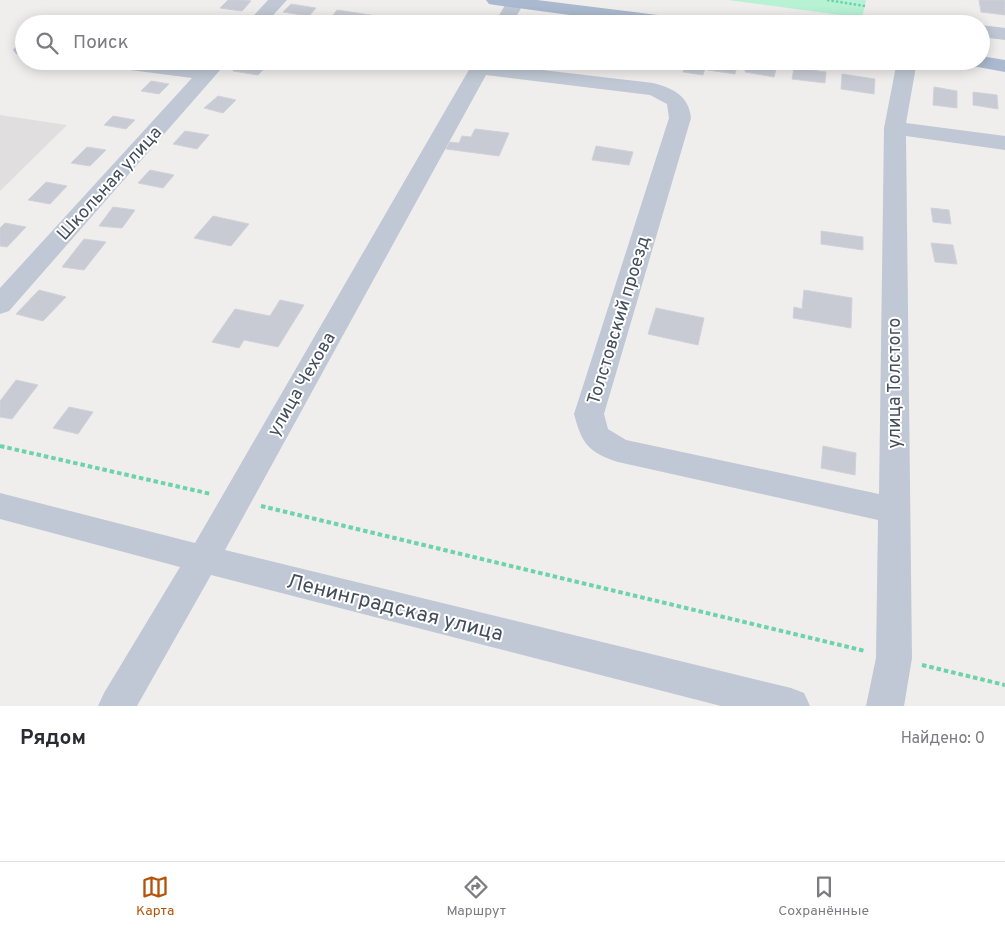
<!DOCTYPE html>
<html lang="ru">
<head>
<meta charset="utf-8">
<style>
	:root { --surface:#fff; --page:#f7f7f7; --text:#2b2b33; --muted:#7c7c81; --line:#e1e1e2; --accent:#b45309 }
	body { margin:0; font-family:Overpass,sans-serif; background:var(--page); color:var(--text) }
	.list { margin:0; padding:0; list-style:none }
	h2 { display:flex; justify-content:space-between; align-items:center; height:65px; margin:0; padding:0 20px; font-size:21px }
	h2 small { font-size:16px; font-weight:400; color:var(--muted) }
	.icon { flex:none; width:28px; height:28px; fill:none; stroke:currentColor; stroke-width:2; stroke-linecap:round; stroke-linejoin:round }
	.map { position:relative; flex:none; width:1005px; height:706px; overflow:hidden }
	.search { position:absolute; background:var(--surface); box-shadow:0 2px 12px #0003; left:15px; right:15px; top:15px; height:55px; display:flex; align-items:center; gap:12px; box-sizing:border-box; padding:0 18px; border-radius:28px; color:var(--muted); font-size:19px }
	.sheet { height:155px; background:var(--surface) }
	nav { display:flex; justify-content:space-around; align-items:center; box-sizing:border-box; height:70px; border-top:1px solid var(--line); background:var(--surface); font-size:14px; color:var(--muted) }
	nav a { display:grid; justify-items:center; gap:2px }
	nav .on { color:var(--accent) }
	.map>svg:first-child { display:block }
</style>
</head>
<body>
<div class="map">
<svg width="1005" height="706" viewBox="0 0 1005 706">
	<rect width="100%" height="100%" fill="#f0eded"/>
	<polygon fill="#e1dedf" points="0,115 67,125 0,191"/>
	<polygon fill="#b7f2d4" points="728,0 866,0 862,18"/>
	<g fill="#c8cbd4" stroke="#d0d2da">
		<polygon points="228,0 244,0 251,1 242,11 220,8"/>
		<polygon points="979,0 1005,0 1005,15 981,12"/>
		<polygon points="291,4 316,8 309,16 283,12"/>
		<polygon points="337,10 377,16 370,24 330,19"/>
		<polygon points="404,17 436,21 434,24 398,24"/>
		<polygon points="457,17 493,22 492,24 453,24"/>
		<polygon points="242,61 252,61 268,64 258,75 233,71"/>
		<polygon points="654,61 681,61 679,67 654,63"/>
		<polygon points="687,61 707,61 703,75 683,72"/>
		<polygon points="711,61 738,61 735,74 708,70"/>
		<polygon points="748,61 777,66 774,77 745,72"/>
		<polygon points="794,68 826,72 825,83 792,79"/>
		<polygon points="842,74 875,79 874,94 841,89"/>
		<polygon points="151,81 169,84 159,94 141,91"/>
		<polygon points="934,87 957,91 957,108 933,105"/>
		<polygon points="973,92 997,95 998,109 973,105"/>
		<polygon points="218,96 236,100 223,113 204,108"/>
		<polygon points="113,116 135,120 126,129 104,125"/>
		<polygon points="475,129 509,133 499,156 446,149 450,142 459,143 462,136 471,137"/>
		<polygon points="185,131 209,135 197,149 173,144"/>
		<polygon points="596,146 633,152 629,165 592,160"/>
		<polygon points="87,147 106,150 90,166 71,163"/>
		<polygon points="150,170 174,175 163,188 138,183"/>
		<polygon points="46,182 67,186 50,204 28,200"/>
		<polygon points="113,207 135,210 122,228 99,226"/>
		<polygon points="931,208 949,210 951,224 933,222"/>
		<polygon points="213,216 249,224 231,246 194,238"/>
		<polygon points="5,223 26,227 7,247 0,246 0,228"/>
		<polygon points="821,231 863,237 863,250 821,244"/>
		<polygon points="84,239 106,242 84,270 62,267"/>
		<polygon points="931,243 953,245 957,264 935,262"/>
		<polygon points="39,290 66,297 43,321 16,314"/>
		<polygon points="804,290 852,298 851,328 793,318 794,307 802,309"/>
		<polygon points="280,300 304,305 278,347 244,340 239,348 212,342 235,309 270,316"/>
		<polygon points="656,308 704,318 698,345 648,334"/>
		<polygon points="16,380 38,385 12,419 0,417 0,401"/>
		<polygon points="69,407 93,412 78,434 53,428"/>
		<polygon points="823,446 856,453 855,475 821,468"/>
	</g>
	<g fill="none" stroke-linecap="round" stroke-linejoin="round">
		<polyline stroke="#6cd3aa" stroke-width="2.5" stroke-dasharray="2.5 2" stroke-linecap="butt" points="827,0 865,6"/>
		<g stroke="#6cd3aa" stroke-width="4" stroke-dasharray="4.5 3" stroke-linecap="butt">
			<polyline points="0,446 211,494"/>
			<polyline points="261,506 865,651"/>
			<polyline points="922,665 1005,685"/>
		</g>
		<g fill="#bfc8d4" fill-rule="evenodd">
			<polygon points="268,0 287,0 265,24 246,24"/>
			<polygon points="508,0 522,0 524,3 512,24 494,24"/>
			<polygon points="896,15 923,20 925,24 888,24 887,21 889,17"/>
			<polygon points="981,25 1005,28 1005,40 981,37"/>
			<polygon points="24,44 24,56 16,54 13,50 16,46"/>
			<polygon points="97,61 154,61 201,67 207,61 228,61 9,311 0,314 0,288 192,78 107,67 100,65"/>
			<path d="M474,61h20l-2,3 161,19c20,5 36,13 38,35l-87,296 4,15 18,11 253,54 5,-366 13,-67h20l-11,62 99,13v14l-99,-14 6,522 -8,48h-38l10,-48 2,-138 -260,-58c-30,-10 -36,-18 -44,-48l95,-296 -2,-14 -17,-9 -164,-20 -261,475 566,138 13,5 6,13h-89l-510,-131 -74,131h-39l6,-13 76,-126 -180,-48v-26l195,50z"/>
		</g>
		<g fill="#aab9cf" fill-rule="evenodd">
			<polygon points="486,0 537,0 682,18 689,20 691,24 637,24 495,5 489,4"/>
			<polygon points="981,56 1005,60 1005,72 967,65 964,61 981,61"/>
		</g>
	</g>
	<g text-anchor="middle" stroke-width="4" stroke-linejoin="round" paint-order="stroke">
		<g font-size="18" fill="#444e5c" stroke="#fff">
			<text transform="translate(109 183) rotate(-48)" y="6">Школьная улица</text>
			<text transform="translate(618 320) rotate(-73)" y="6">Толстовский проезд</text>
			<text transform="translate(894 383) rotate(-90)" y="6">улица Толстого</text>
			<text transform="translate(301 384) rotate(-60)" y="6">улица Чехова</text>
		</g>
		<g font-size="21" fill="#444e5c" stroke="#fff">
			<text transform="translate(395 607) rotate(14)" y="7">Ленинградская улица</text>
		</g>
	</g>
</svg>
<div class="search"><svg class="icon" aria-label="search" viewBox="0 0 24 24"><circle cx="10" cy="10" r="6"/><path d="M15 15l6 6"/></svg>Поиск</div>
</div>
<section class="sheet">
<h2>Рядом<small>Найдено: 0</small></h2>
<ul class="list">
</ul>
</section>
<nav>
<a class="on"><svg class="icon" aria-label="map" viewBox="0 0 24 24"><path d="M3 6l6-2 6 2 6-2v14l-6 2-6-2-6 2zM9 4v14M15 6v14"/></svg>Карта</a>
<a><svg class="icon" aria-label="directions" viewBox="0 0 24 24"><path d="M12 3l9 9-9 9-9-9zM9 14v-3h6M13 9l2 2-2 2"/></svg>Маршрут</a>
<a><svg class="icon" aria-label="saved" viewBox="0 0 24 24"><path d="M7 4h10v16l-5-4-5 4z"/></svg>Сохранённые</a>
</nav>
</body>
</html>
